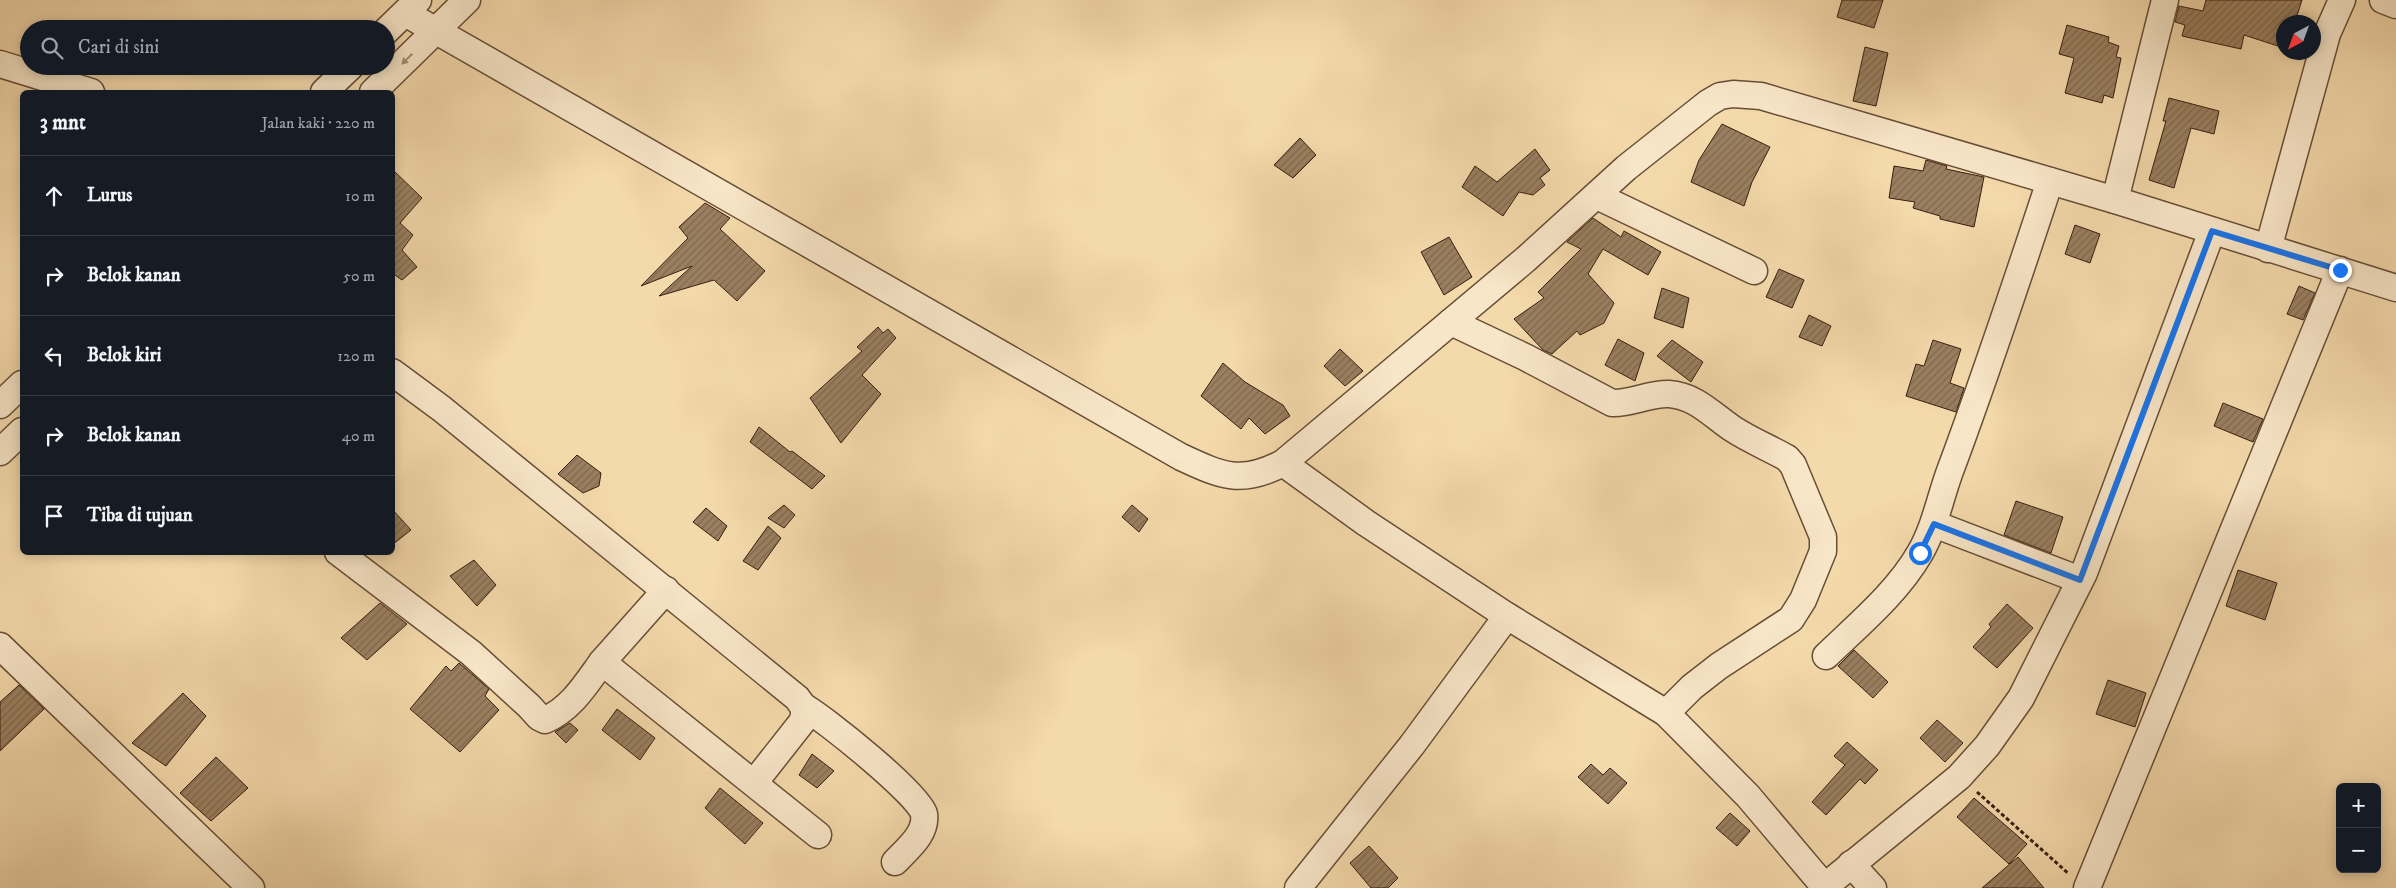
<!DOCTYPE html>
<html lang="id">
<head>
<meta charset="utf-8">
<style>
	:root { --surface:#171b24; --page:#20242c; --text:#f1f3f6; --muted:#9ea1a6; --line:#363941 }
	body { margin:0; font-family:"IM FELL DW Pica",serif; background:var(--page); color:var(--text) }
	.controls { position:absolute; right:15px; bottom:15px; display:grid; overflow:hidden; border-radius:8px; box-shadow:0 2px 12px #0003 }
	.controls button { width:45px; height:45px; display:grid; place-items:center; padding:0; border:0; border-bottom:1px solid var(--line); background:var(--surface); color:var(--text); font:25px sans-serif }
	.compass { position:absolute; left:2276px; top:15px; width:45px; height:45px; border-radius:50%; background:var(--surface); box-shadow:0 2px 12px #0003; rotate:221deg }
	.stop { position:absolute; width:15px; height:15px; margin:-11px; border:4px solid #1a73e8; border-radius:50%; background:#fff }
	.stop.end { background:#1a73e8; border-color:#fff; box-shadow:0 1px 5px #0008 }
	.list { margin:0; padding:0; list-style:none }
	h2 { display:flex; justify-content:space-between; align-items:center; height:65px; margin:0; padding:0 20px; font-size:21px }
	h2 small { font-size:16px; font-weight:400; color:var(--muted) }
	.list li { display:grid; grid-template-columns:32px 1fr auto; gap:15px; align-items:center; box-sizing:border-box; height:80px; padding:0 20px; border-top:1px solid var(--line) }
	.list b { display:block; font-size:19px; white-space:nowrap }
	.list em { font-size:16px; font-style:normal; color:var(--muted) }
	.icon { flex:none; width:28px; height:28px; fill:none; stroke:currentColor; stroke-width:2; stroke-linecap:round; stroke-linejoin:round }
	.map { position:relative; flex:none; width:2396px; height:888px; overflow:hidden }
	.search { position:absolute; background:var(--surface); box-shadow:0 2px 12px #0003; left:20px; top:20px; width:375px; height:55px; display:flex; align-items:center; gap:12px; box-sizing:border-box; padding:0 18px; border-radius:28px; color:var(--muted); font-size:19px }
	.panel { position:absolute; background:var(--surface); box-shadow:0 2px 12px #0003; left:20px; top:90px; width:375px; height:465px; border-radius:8px }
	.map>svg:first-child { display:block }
</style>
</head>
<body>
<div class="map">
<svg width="2396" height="888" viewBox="0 0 2396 888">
	<defs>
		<pattern id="building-hatch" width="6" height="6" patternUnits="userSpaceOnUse" patternTransform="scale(1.25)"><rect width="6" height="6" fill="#9a8060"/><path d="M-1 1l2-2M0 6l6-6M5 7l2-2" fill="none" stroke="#7f684e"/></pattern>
	</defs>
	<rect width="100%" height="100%" fill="#f4d9ab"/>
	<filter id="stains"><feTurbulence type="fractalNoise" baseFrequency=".004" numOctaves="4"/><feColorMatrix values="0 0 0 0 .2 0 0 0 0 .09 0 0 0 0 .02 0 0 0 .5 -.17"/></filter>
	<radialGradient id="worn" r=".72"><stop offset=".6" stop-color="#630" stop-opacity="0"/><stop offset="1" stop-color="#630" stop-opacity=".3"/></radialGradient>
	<g fill="url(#building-hatch)" stroke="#381f0f">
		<polygon points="1842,0 1883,0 1874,28 1837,17"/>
		<polygon points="2206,0 2302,0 2295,22 2284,22 2284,48 2244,35 2241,49 2182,36 2185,25 2175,22 2179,6 2203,11"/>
		<polygon points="2067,25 2109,37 2108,42 2119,46 2116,57 2121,58 2113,98 2104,95 2102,103 2065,93 2074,58 2059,54"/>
		<polygon points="1865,47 1888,53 1876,106 1853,101"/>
		<polygon points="2169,98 2219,111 2214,134 2191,128 2174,188 2149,180 2166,121 2163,121"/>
		<polygon points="1722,124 1770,147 1752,182 1744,206 1691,182 1699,160"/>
		<polygon points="1300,138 1316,155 1293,178 1274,165"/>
		<polygon points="1535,149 1550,170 1540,178 1545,185 1533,195 1519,192 1503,216 1462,187 1475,166 1497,182"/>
		<polygon points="1926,160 1947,166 1946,169 1984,177 1974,227 1940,219 1940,216 1913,208 1915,202 1889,198 1894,166 1923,171"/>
		<polygon points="392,169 422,198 400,223 413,235 402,250 417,267 402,280 392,273"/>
		<polygon points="705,203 730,218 720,229 765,271 737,301 714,280 659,296 692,266 641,286 688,238 679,227"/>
		<polygon points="1593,218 1621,237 1624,231 1661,252 1648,275 1603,249 1588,274 1614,303 1604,323 1580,335 1577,331 1552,354 1543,350 1514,319 1544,298 1538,292 1581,249 1567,242"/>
		<polygon points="2075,225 2100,234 2090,263 2065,254"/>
		<polygon points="1449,237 1472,277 1444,295 1421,252"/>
		<polygon points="1779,269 1804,280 1792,308 1766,297"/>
		<polygon points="2299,286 2315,293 2303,320 2287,314"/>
		<polygon points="1662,288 1689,298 1683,328 1654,318"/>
		<polygon points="1809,315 1831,326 1822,346 1799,337"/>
		<polygon points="878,327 883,333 888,329 896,338 862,375 881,394 841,443 810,398 862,351 857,347"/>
		<polygon points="1618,339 1644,353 1635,381 1605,365"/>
		<polygon points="1672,340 1703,362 1691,382 1657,356"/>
		<polygon points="1933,340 1961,349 1950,383 1964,388 1956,412 1906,396 1916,364 1924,366"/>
		<polygon points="1340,349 1363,371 1345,386 1324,366"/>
		<polygon points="1223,363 1245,382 1283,405 1290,416 1265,434 1249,418 1241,429 1201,396"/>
		<polygon points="2223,403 2263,419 2253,442 2214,426"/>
		<polygon points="759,427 790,452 792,451 825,476 812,489 750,442"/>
		<polygon points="577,455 601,473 599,486 583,493 558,474"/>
		<polygon points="2016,501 2063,517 2051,553 2004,535"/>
		<polygon points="784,505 795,515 784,528 768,518"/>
		<polygon points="1132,505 1148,519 1139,532 1122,517"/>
		<polygon points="706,508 727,526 718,541 693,522"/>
		<polygon points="392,509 411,530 392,545"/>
		<polygon points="768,526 781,538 758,570 743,561"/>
		<polygon points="474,560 496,585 477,606 450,576"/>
		<polygon points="2238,570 2277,583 2265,620 2226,606"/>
		<polygon points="380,603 407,624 367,660 341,638"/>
		<polygon points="2007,604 2033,628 1997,668 1973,647 1991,627 1989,624"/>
		<polygon points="1854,650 1888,682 1873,698 1838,666"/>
		<polygon points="459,663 489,689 485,696 499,710 460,752 410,709 446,666 451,671"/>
		<polygon points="2108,680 2146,693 2135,727 2096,714"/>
		<polygon points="19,685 44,709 0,751 0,702"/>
		<polygon points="183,693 206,716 166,766 132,743"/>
		<polygon points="617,709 655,738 640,760 602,730"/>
		<polygon points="1937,720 1963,743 1945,762 1920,738"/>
		<polygon points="570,723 578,730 566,743 555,732"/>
		<polygon points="1847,742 1878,770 1865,784 1860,779 1826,815 1812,802 1845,765 1834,756"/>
		<polygon points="812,754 834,771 817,788 799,775"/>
		<polygon points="216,757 248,788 211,821 180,793"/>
		<polygon points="1591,764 1603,775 1610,768 1627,783 1608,804 1578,777"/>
		<polygon points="720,788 763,823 745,844 705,808"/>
		<polygon points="1974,798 2027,844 2009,864 1957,817"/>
		<polygon points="1730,813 1750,831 1737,846 1716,828"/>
		<polygon points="1369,846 1398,878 1388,888 1371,888 1350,863"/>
		<polygon points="2018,857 2044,888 1982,888"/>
	</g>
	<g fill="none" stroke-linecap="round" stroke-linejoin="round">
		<defs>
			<g id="minor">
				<polyline points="2383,0 2396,5"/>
				<path d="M405,13l776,444c41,19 60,28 102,6l243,-204 100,-91 82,-65 12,-7 13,-2 28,2 354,104 281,88"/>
				<polyline points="386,31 418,0"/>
				<polyline points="0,64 91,92"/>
				<polyline points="324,92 351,66"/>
				<polyline points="373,92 467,0"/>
				<polyline points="1597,196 1754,271"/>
				<polyline points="2115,200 2165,0"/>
				<polyline points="2268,249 2327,34 2342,0"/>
				<path d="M1451,322l74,35 87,46c19,1 38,-10 57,-9 27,2 43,21 64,35 17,11 36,19 54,29l6,7 30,72v14l-20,49 -12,19 -72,47 -27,21 -26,26"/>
				<path d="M392,372l50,37 355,289c7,9 9,13 5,24l-48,61"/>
				<polyline points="0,405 22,384"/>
				<polyline points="0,452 22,431"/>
				<polyline points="1283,463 1366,523 1507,616 1666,713 1748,796 1824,886"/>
				<polyline points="1934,524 2080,580"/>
				<path d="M338,552l133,101 58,53 10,11 6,3c26,-11 41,-36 57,-58l216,173"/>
				<polyline points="0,646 251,888"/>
				<path d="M1826,656c32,-31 71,-63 94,-103 15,-26 20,-55 30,-82 36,-96 68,-193 100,-290"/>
				<polyline points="602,662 666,590"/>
				<path d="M804,707c20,11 117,89 120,107 3,20 -17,35 -29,48"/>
				<polyline points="1851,864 1873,888"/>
				<polyline points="1298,888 1412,745 1507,616"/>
				<polyline points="1823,888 1959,777 1987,746 2021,698 2084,573 2212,231"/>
				<polyline points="2087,888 2340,270"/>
			</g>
		</defs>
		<use href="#minor" stroke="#674e36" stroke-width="29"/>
		<polyline stroke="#381f0f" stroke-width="3" stroke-dasharray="4 2.5" stroke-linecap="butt" points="1977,792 2069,874"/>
		<use href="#minor" stroke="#f8e6c8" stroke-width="26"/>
	</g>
	<defs><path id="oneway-solid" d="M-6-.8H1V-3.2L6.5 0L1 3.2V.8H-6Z" transform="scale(1.25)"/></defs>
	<use fill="#a28c75" href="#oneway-solid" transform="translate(407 59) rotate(135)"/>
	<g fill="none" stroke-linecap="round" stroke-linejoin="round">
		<polyline stroke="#1a73e8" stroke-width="6" points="1920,553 1934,524 2080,580 2212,231 2340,270"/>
	</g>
	<rect width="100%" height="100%" filter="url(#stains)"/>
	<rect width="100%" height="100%" fill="url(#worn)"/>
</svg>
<div class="controls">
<button>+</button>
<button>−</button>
</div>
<svg class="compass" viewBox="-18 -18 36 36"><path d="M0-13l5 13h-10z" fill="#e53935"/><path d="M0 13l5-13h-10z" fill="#9ea1a6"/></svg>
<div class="stop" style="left:1920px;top:553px"></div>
<div class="stop end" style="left:2340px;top:270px"></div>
<div class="search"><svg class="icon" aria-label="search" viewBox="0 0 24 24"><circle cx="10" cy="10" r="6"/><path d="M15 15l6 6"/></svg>Cari di sini</div>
<section class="panel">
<h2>3 mnt<small>Jalan kaki · 220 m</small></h2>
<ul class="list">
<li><svg class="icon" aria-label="ahead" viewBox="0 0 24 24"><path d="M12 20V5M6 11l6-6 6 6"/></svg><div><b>Lurus</b></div><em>10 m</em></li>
<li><svg class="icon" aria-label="right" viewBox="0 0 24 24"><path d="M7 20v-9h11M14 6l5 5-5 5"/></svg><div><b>Belok kanan</b></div><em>50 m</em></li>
<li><svg class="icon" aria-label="left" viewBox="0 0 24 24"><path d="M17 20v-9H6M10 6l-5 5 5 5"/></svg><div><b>Belok kiri</b></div><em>120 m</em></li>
<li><svg class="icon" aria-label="right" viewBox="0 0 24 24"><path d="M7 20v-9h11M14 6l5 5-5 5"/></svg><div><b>Belok kanan</b></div><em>40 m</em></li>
<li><svg class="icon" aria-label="arrive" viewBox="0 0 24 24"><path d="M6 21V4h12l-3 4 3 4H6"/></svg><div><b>Tiba di tujuan</b></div></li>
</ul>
</section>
</div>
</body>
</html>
